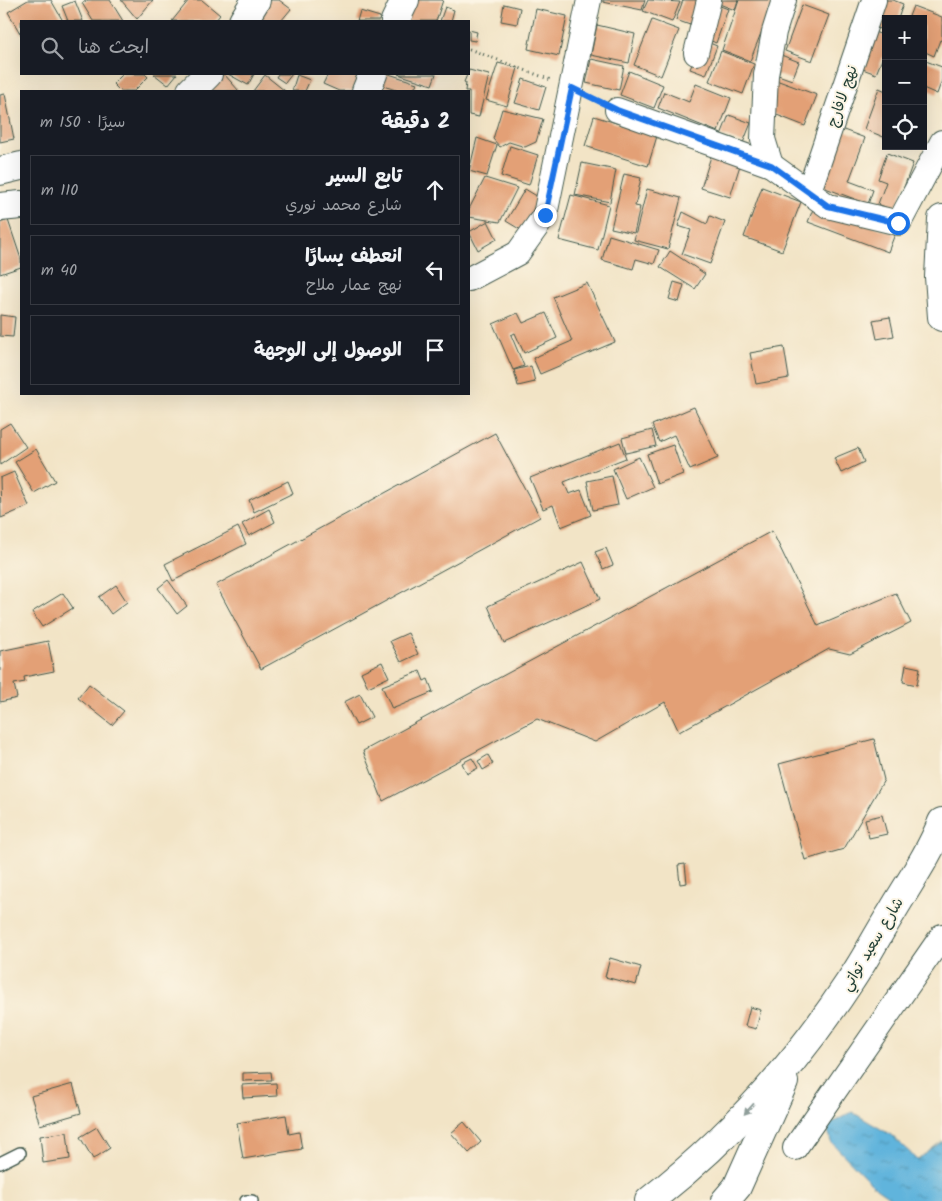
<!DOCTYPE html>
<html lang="ar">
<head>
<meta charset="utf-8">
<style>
	:root { --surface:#171b24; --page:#20242c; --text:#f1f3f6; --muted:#9ea1a6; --line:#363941 }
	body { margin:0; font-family:Kalam,"Playpen Sans Arabic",sans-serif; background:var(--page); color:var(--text); direction:rtl }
	.controls { position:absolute; right:15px; top:15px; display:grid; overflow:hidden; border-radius:0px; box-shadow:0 5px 20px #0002 }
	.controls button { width:45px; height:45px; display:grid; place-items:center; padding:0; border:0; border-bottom:1px solid var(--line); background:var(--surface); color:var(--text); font:25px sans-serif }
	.stop { position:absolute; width:15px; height:15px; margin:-11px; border:4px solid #1a73e8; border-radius:50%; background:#fff }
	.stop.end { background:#1a73e8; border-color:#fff; box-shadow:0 1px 5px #0008 }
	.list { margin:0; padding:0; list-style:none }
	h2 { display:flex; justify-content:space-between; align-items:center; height:65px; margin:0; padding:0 20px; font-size:21px }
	h2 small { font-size:16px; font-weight:400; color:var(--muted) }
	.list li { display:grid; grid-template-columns:32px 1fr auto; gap:15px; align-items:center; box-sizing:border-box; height:70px; margin:0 10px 10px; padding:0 10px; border:1px solid var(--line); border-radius:0px }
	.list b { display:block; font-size:19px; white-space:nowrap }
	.list p { margin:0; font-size:16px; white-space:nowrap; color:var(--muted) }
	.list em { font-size:16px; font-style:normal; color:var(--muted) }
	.icon { flex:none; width:28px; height:28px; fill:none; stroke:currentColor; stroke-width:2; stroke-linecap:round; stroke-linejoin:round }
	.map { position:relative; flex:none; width:942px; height:1201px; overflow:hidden; direction:ltr }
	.search { position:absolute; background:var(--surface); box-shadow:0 5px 20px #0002; left:20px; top:20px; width:450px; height:55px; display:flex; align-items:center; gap:12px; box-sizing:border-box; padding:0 18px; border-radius:0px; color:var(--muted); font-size:19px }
	.panel { position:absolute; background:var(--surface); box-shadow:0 5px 20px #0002; left:20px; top:90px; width:450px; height:305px; border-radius:0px; direction:rtl }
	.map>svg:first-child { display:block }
</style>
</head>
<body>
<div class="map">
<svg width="942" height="1201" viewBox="0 0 942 1201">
	<defs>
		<pattern id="water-ripples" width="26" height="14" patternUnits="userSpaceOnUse" patternTransform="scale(1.25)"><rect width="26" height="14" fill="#60b4dc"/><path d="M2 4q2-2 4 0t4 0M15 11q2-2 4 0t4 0" fill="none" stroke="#4f94b3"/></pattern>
	</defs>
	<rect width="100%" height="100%" fill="#fcf5e5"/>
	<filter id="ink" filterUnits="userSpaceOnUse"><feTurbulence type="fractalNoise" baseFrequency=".02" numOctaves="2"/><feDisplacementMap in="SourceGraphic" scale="10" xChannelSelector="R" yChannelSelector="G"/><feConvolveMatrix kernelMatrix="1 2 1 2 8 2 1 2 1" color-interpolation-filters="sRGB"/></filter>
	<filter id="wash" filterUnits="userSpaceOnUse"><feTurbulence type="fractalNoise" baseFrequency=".0096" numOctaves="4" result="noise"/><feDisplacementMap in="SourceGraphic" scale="20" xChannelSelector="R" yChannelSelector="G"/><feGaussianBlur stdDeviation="1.12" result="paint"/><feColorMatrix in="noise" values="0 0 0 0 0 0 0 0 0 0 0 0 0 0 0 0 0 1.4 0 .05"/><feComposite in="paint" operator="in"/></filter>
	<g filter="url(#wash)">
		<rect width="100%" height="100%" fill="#f2e4c6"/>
		<polygon fill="url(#water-ripples)" stroke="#407888" points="852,1112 891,1135 918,1160 942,1141 942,1201 895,1201 876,1188 831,1142 828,1131 830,1124"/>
		<g id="blocks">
			<g fill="#e3a076">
				<polygon points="28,0 51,0 63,21 21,21 21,35 8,12"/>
				<polygon points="88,0 110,0 123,21 93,21 82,3"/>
				<polygon points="121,0 153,0 137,19"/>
				<polygon points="189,0 202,0 220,15 215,21 172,21"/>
				<polygon points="259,0 279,0 291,9 281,21 243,21"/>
				<polygon points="408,0 443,0 436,21 410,21 401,19"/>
				<polygon points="603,0 645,0 642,10 603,2"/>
				<polygon points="648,0 680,2 672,22 643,11"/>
				<polygon points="683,0 700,0 690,25 676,20"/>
				<polygon points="709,0 738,0 735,10"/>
				<polygon points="739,0 774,0 750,61 722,50"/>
				<polygon points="878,0 893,0 903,4 898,19 886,19 886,31 869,25"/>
				<polygon points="75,1 83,21 68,21 62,6"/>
				<polygon points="712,3 728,9 716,43 700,36"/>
				<polygon points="504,4 520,8 517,24 501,21"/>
				<polygon points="802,5 829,15 812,61 785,51"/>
				<polygon points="913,6 942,17 942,41 940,40 934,56 923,51 923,19 908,19"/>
				<polygon points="445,7 454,10 451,21 440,21"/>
				<polygon points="536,9 567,16 559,56 528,49"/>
				<polygon points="360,11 380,17 379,21 357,21"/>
				<polygon points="652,20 679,30 661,76 634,65"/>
				<polygon points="597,25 635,34 629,63 591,55"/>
				<polygon points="865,29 886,36 886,49 876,74 852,65"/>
				<polygon points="469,30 477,32 475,41 469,40"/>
				<polygon points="702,40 717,46 706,75 690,69"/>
				<polygon points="721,51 754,64 743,94 709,81"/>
				<polygon points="771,51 799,62 792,80 764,70"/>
				<polygon points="591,59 624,66 619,90 586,83"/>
				<polygon points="923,60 942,67 942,80 937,94 923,88"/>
				<polygon points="498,63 518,68 507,106 486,100"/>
				<polygon points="469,70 489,75 479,117 469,115 469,91 465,91 466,83 464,82"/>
				<polygon points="629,71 663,85 654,108 620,95"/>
				<polygon points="123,74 145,74 148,77 134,91 120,91 113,84"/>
				<polygon points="154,74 177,74 168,85"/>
				<polygon points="224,74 239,91 201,91"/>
				<polygon points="228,74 254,74 248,85"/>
				<polygon points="278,74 292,74 285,83 276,77"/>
				<polygon points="328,74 360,74 352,91 339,91 323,84"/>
				<polygon points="384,74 389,74 417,83 413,91 399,91 380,85"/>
				<polygon points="398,74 436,74 432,85"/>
				<polygon points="265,75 285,91 253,91"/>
				<polygon points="297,75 310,80 305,91 292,91"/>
				<polygon points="523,79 546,87 539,110 515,103"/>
				<polygon points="776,80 817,95 805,126 764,110"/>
				<polygon points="696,84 731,98 718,132 658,108 664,92 689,102"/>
				<polygon points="879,88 886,91 886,138 864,129"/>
				<polygon points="5,94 14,139 0,142 0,95"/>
				<polygon points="502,109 543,119 536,142 525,147 509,142 500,147 493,139"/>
				<polygon points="729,115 751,123 743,143 721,135"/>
				<polygon points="594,116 657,136 648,166 585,146"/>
				<polygon points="833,126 865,138 849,181 873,190 868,204 812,183"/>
				<polygon points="477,138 497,145 487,176 469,171"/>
				<polygon points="510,146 538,155 529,185 501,176"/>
				<polygon points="713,150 742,159 730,197 701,188"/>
				<polygon points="887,153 913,163 895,211 878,204 886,182 878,179"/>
				<polygon points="582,163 616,170 610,202 575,195"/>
				<polygon points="624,174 641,178 635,206 640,207 634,233 611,228"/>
				<polygon points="485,178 517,188 500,222 469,217 469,209"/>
				<polygon points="762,187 801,202 782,251 744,237"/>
				<polygon points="525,189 540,198 521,230 506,221"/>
				<polygon points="647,189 681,198 668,249 634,240"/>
				<polygon points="571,195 609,205 598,250 559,240"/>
				<polygon points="815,204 895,234 888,252 808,222"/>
				<polygon points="683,212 707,224 710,216 725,222 710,264 682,254 691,230 678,226"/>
				<polygon points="8,220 21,259 21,267 0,274 0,223"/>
				<polygon points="488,221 497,239 478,250 469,232"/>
				<polygon points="609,235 659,250 654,264 636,259 633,269 602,260"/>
				<polygon points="670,251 705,274 695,289 660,267"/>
				<polygon points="674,282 684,285 679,302 669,299"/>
				<polygon points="587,283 615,342 540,374 533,358 572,341 553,297"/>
				<polygon points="518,313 523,323 546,313 557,338 524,353 515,333 511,335 524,366 513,370 493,324"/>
				<polygon points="0,315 15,317 13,337 0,336"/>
				<polygon points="890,317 894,336 877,339 873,320"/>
				<polygon points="784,347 789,378 756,384 750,353"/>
				<polygon points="531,366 535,382 518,386 514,370"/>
				<polygon points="694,407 718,458 690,470 674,435 659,442 652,425"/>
				<polygon points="10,423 26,447 0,465 0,429"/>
				<polygon points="652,430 656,446 626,453 622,438"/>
				<polygon points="495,433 540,517 261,669 216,585"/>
				<polygon points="620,442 626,458 564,482 569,494 581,490 591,515 561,527 553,505 543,509 530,478"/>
				<polygon points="673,445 683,474 657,484 647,454"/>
				<polygon points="858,448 864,462 841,473 834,458"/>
				<polygon points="36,449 55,481 34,493 15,462"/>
				<polygon points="639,457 653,487 626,499 613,469"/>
				<polygon points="14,472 29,506 1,518 0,478"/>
				<polygon points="612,476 618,505 593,510 587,481"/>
				<polygon points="288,481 293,493 254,512 249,500"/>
				<polygon points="269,509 275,522 249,536 242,524"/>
				<polygon points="238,527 246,544 173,581 165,564"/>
				<polygon points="772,531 818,626 896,593 911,623 850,654 829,649 679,732 665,702 595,742 537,719 383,801 363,751"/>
				<polygon points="606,548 613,565 603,569 595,552"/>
				<polygon points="583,562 600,599 504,643 488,606"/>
				<polygon points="168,580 187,606 177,614 158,588"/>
				<polygon points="116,585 127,602 111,614 99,597"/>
				<polygon points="63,593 73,608 42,627 32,612"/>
				<polygon points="408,633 418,654 401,662 390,641"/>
				<polygon points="48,641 54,671 24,677 25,682 14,684 17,698 0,702 0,651"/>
				<polygon points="382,662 389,677 368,687 361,672"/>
				<polygon points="906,665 920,668 917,685 903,682"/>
				<polygon points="420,671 424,681 428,679 433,692 392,709 382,686"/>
				<polygon points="89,684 124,711 112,725 78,698"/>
				<polygon points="360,694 372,717 356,725 344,702"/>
				<polygon points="874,739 884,780 844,849 805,860 779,764"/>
				<polygon points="488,755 493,764 483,770 478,761"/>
				<polygon points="472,758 478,768 467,774 462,763"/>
				<polygon points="882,815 887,834 869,838 865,819"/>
				<polygon points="685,864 687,883 680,884 678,865"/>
				<polygon points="610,958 641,967 636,985 605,977"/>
				<polygon points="750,1007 761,1010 756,1029 745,1026"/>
				<polygon points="271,1072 272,1080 243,1081 243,1073"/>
				<polygon points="276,1083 277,1096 243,1098 242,1085"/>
				<polygon points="73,1084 81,1113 40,1125 31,1096"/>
				<polygon points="286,1115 289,1134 299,1132 302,1149 243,1159 237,1123"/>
				<polygon points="464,1122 481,1142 469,1153 451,1133"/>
				<polygon points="97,1127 110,1148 93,1159 80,1137"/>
				<polygon points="67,1132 70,1159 43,1163 40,1136"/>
			</g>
		</g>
	</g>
	<g filter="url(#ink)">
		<use href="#blocks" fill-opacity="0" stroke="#3f564a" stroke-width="1"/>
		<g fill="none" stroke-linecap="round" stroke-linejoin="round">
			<defs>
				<g id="service">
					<polyline points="0,1163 20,1153"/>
					<polyline points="246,1201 252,1201"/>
				</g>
				<g id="minor">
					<polyline points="696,53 709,0"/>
					<polyline points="617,110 771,165 828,206 899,223 942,142"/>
					<polyline points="771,165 763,139 766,75 774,32 784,0"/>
					<polyline points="809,191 874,0"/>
					<polyline points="469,279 518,253 545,215 589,0"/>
					<polyline points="795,1148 942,936"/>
				</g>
				<g id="tertiary">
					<polyline points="243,21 256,0"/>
					<polyline points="395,21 405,0"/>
					<polyline points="191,91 208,74"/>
					<polyline points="366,91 373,74"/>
					<polyline points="0,171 21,166"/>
					<polyline points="0,207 21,205"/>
				</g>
				<g id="primary">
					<polyline points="942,219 939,277 942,317"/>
					<path d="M649,1201c79,-61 147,-137 202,-221 15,-22 27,-46 41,-68 17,-29 38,-59 50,-90"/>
					<polyline points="725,1201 737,1187 784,1082"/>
				</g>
			</defs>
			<use href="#service" stroke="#3f564a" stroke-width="14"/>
			<use href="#minor" stroke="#3f564a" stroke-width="26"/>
			<use href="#tertiary" stroke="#3f564a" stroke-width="30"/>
			<use href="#primary" stroke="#3f564a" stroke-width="30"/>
			<polyline stroke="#3f564a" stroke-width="3" stroke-dasharray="1 4" stroke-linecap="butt" points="469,49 551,80"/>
			<use href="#service" stroke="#fff" stroke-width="11"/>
			<use href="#minor" stroke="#fff" stroke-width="24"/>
			<use href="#tertiary" stroke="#fff" stroke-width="28"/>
			<use href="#primary" stroke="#fff" stroke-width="28"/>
		</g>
		<defs><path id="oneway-solid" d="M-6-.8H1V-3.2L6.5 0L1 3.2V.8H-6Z" transform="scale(1.25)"/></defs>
		<use fill="#8f9e9a" href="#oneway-solid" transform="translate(749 1109) rotate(132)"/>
	</g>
	<g fill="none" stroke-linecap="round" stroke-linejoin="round" filter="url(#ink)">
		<polyline stroke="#1a73e8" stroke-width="6" points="545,215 572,88 617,110 771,165 828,206 898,223"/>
	</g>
	<g text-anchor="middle" stroke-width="4" stroke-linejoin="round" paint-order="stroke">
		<g font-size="15" fill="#1f3d34" stroke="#fcf5e5">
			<text transform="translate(842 96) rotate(-71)" y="5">نهج لافارج</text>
			<text transform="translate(872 944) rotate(-59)" y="5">شارع سعيد تواتي</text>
		</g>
	</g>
</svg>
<div class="controls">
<button>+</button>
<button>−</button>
<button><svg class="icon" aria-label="locate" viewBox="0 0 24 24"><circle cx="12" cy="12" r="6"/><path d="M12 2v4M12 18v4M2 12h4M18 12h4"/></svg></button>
</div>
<div class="stop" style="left:898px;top:223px"></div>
<div class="stop end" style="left:545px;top:215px"></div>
<div class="search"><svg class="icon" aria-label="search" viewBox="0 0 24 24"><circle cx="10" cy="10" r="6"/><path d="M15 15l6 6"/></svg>ابحث هنا</div>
<section class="panel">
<h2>2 دقيقة<small>سيرًا · 150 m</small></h2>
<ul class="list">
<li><svg class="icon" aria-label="ahead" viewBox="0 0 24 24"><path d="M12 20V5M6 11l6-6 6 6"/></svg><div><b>تابع السير</b><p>شارع محمد نوري</p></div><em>110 m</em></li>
<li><svg class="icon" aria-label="left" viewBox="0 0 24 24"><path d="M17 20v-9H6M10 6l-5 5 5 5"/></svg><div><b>انعطف يسارًا</b><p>نهج عمار ملاح</p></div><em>40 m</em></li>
<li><svg class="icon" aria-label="arrive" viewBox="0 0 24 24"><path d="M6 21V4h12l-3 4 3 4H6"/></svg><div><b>الوصول إلى الوجهة</b></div></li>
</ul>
</section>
</div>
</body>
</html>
